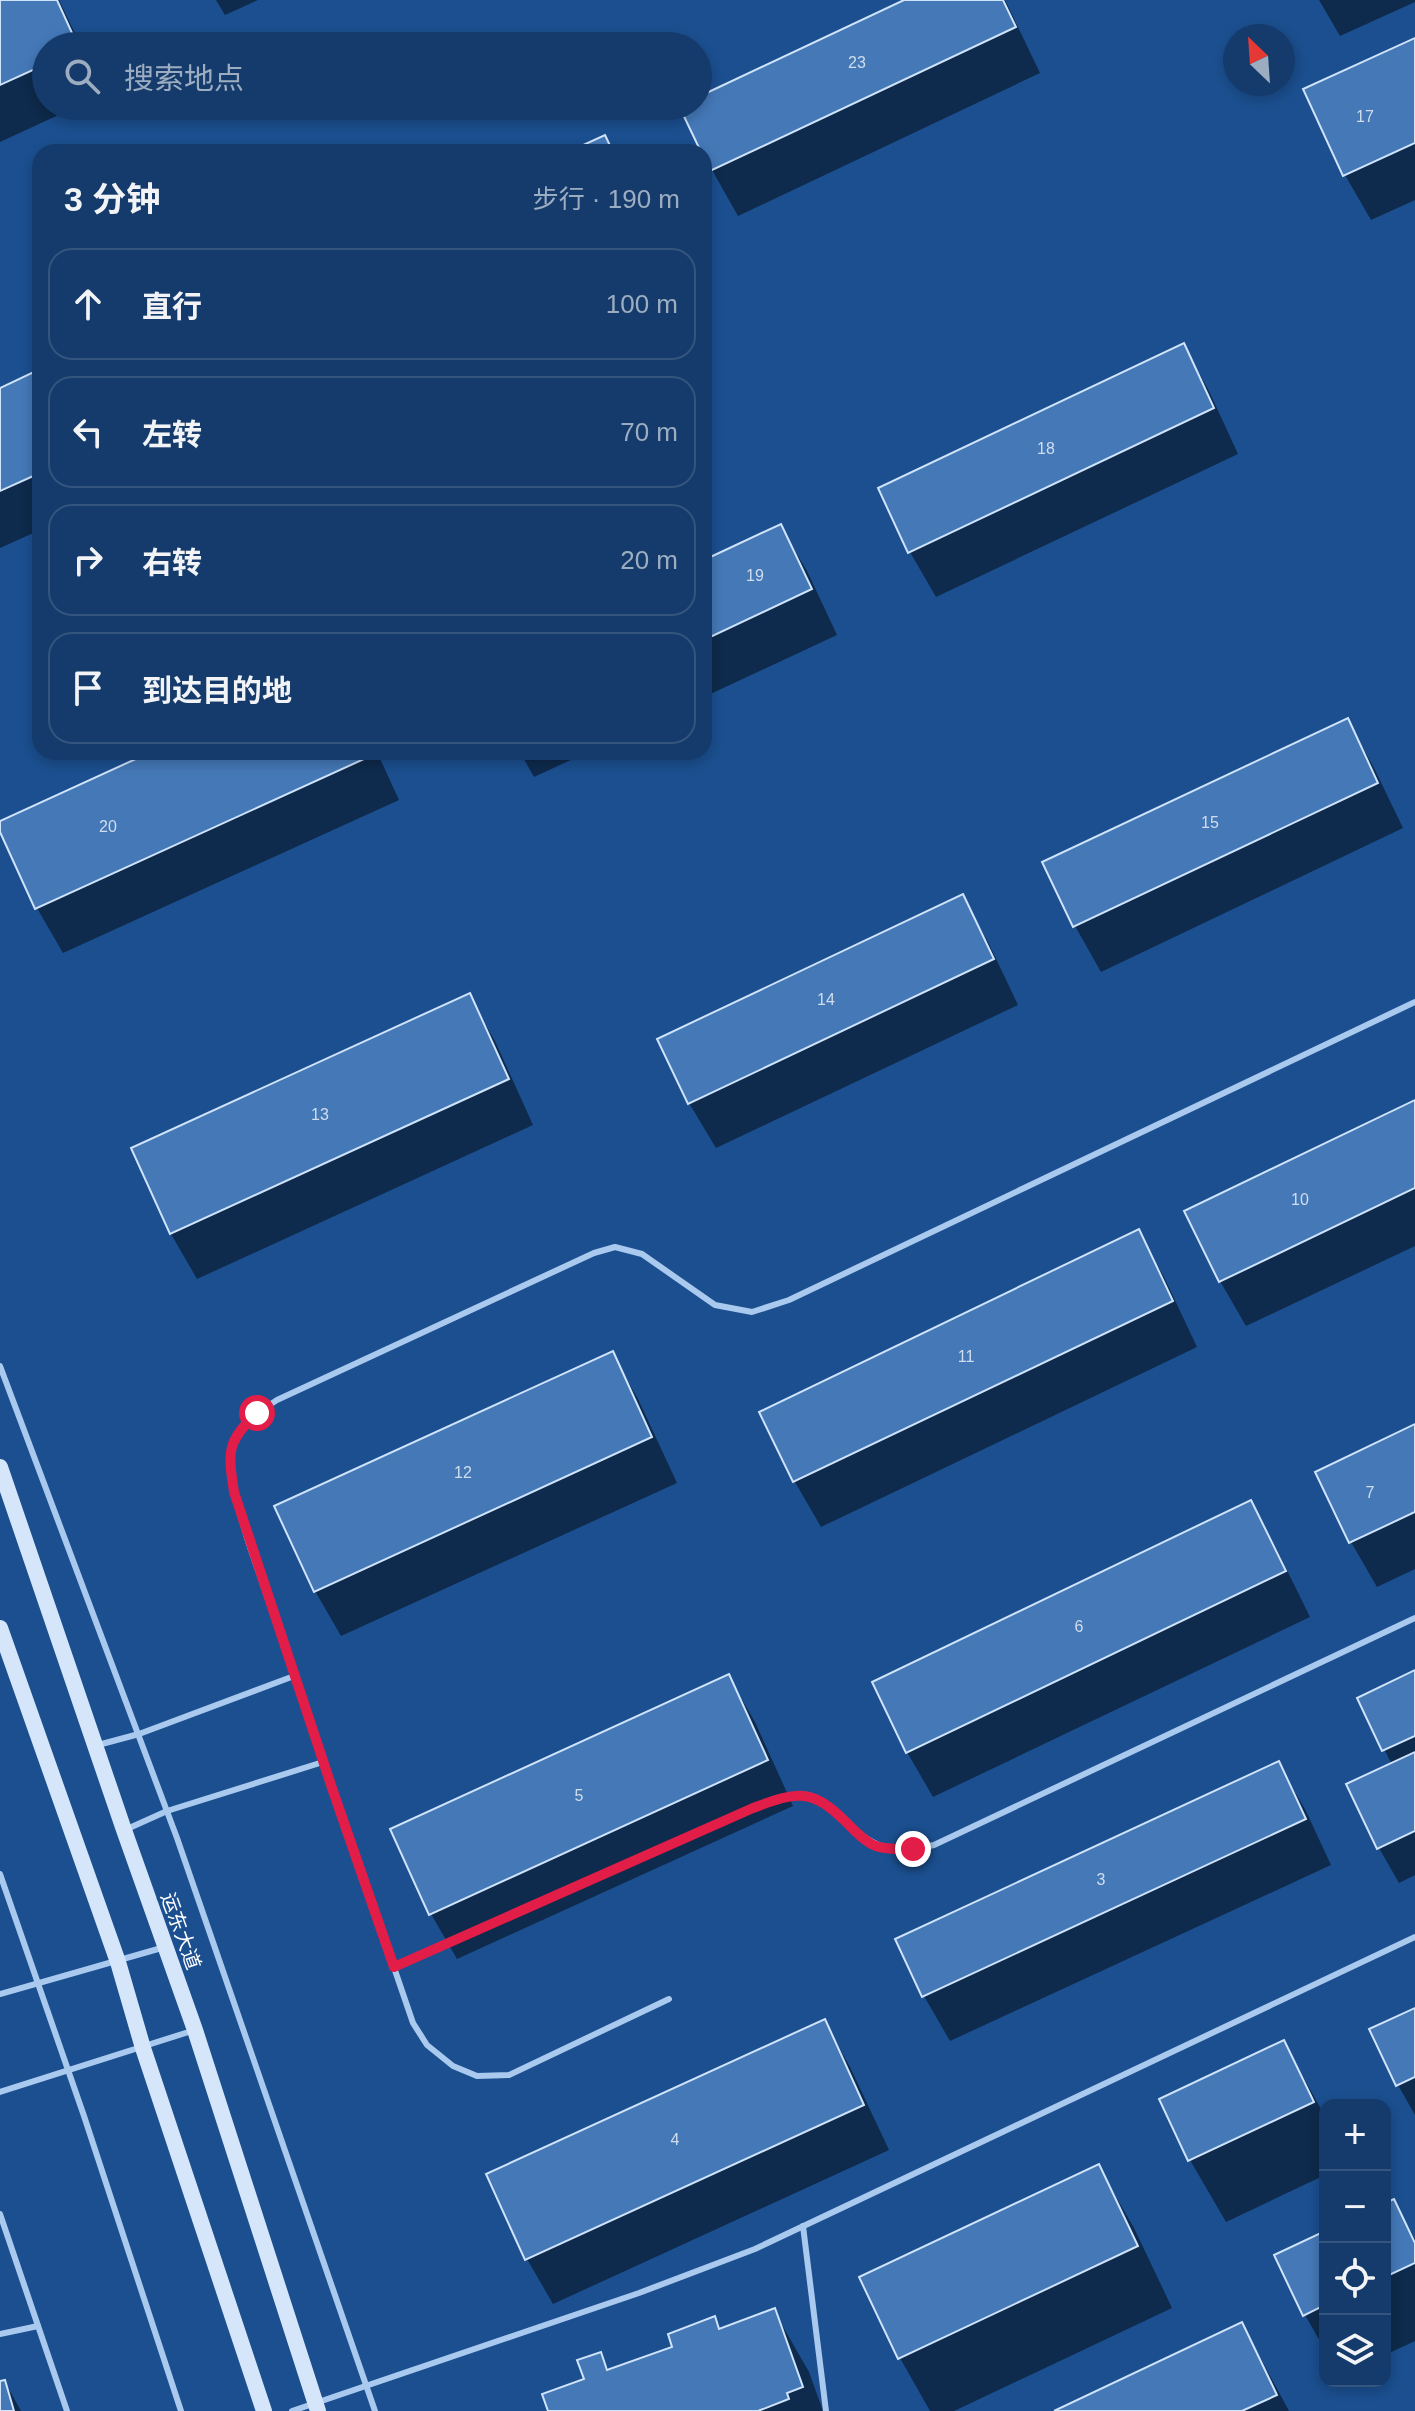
<!DOCTYPE html>
<html lang="zh">
<head>
<meta charset="utf-8">
<style>
	:root { --surface:#143b6b; --page:#214673; --text:#f1f3f6; --muted:#9dadc1; --line:#33557e }
	body { margin:0; font-family:Arial,"Noto Sans SC",sans-serif; background:var(--page); color:var(--text) }
	.controls { position:absolute; right:24px; bottom:24px; display:grid; overflow:hidden; border-radius:16px; box-shadow:0 4px 12px #0003 }
	.controls button { width:72px; height:72px; display:grid; place-items:center; padding:0; border:0; border-bottom:2px solid var(--line); background:var(--surface); color:var(--text); font:40px sans-serif }
	.compass { position:absolute; left:1223px; top:24px; width:72px; height:72px; border-radius:50%; background:var(--surface); box-shadow:0 4px 12px #0003; rotate:335deg }
	.stop { position:absolute; width:24px; height:24px; margin:-18px; border:6px solid #e11d48; border-radius:50%; background:#fff }
	.stop.end { background:#e11d48; border-color:#fff; box-shadow:0 2px 8px #0008 }
	.list { margin:0; padding:0; list-style:none }
	h2 { display:flex; justify-content:space-between; align-items:center; height:104px; margin:0; padding:0 32px; font-size:34px }
	h2 small { font-size:26px; font-weight:400; color:var(--muted) }
	.list li { display:grid; grid-template-columns:52px 1fr auto; gap:24px; align-items:center; box-sizing:border-box; height:112px; margin:0 16px 16px; padding:0 16px; border:2px solid var(--line); border-radius:24px }
	.list b { display:block; font-size:30px; white-space:nowrap }
	.list em { font-size:26px; font-style:normal; color:var(--muted) }
	.icon { flex:none; width:44px; height:44px; fill:none; stroke:currentColor; stroke-width:2; stroke-linecap:round; stroke-linejoin:round }
	.map { position:relative; flex:none; width:1415px; height:2411px; overflow:hidden }
	.search { position:absolute; background:var(--surface); box-shadow:0 4px 12px #0003; left:32px; top:32px; width:680px; height:88px; display:flex; align-items:center; gap:20px; box-sizing:border-box; padding:0 28px; border-radius:44px; color:var(--muted); font-size:30px }
	.panel { position:absolute; background:var(--surface); box-shadow:0 4px 12px #0003; left:32px; top:144px; width:680px; height:616px; border-radius:24px }
	.map>svg:first-child { display:block }
</style>
</head>
<body>
<div class="map">
<svg width="1415" height="2411" viewBox="0 0 1415 2411">
	<rect width="100%" height="100%" fill="#1b4f8f"/>
	<g fill="#0007">
		<polygon points="0,0 59,0 81,46 46,46 46,106 78,106 0,142"/>
		<polygon points="216,0 258,0 225,15"/>
		<polygon points="909,0 1005,0 1040,73 738,216 712,170 684,106 698,106 698,99"/>
		<polygon points="1319,0 1415,0 1415,2 1340,36"/>
		<polygon points="1415,41 1415,200 1371,220 1345,175"/>
		<polygon points="1183,345 1209,391 1238,454 936,597 910,552 881,489"/>
		<polygon points="40,372 40,530 0,548 0,390"/>
		<polygon points="780,526 807,571 837,635 704,697 704,562"/>
		<polygon points="1347,720 1373,766 1403,828 1101,972 1075,926 1044,863"/>
		<polygon points="156,752 377,752 399,800 63,953 37,908 0,823"/>
		<polygon points="520,752 588,752 534,777"/>
		<polygon points="962,897 988,942 1018,1005 716,1148 689,1103"/>
		<polygon points="469,996 495,1041 533,1125 197,1279 171,1234 133,1149"/>
		<polygon points="1415,1102 1415,1246 1246,1326 1220,1281"/>
		<polygon points="1138,1232 1164,1277 1197,1347 821,1527 795,1482 762,1413"/>
		<polygon points="612,1354 638,1399 677,1483 341,1636 315,1591"/>
		<polygon points="1415,1426 1415,1569 1377,1587 1351,1542 1318,1473"/>
		<polygon points="1250,1503 1276,1548 1310,1617 933,1797 907,1752"/>
		<polygon points="1415,1672 1415,1875 1399,1883 1379,1848 1392,1765 1360,1699"/>
		<polygon points="729,1677 755,1722 793,1806 457,1959 431,1914 393,1830"/>
		<polygon points="1278,1764 1305,1809 1331,1865 950,2041 924,1996"/>
		<polygon points="1415,2010 1415,2115 1398,2085 1372,2030"/>
		<polygon points="824,2021 850,2067 889,2150 553,2304 527,2259"/>
		<polygon points="1284,2043 1325,2116 1325,2175 1226,2222 1190,2160"/>
		<polygon points="1098,2166 1134,2228 1172,2308 954,2411 930,2411 900,2358 862,2278"/>
		<polygon points="1393,2201 1415,2239 1415,2341 1385,2355 1385,2205"/>
		<polygon points="1325,2234 1325,2350 1305,2315"/>
		<polygon points="774,2311 809,2372 823,2411 550,2411 586,2380 600,2354 610,2372 675,2348 714,2319 720,2330"/>
		<polygon points="1242,2324 1289,2411 1058,2411"/>
		<polygon points="5,2382 21,2411 0,2411 0,2383"/>
	</g>
	<g fill="#4478b7" stroke="#cfe3fa" stroke-width="2">
		<polygon points="0,0 57,0 78,46 46,46 46,64 0,85"/>
		<polygon points="904,0 1003,0 1016,27 710,171 704,158 704,152 701,152 679,106 698,106 698,97"/>
		<polygon points="1415,38 1415,143 1343,176 1303,89"/>
		<polygon points="605,135 613,152 568,152"/>
		<polygon points="1184,343 1214,408 908,553 878,488"/>
		<polygon points="40,369 40,473 0,491 0,388"/>
		<polygon points="781,524 812,589 704,640 704,560"/>
		<polygon points="1348,718 1378,783 1073,927 1042,862"/>
		<polygon points="151,752 373,752 375,754 35,909 0,832 0,821"/>
		<polygon points="963,894 994,959 688,1104 657,1039"/>
		<polygon points="470,993 509,1079 170,1234 131,1148"/>
		<polygon points="1415,1100 1415,1188 1219,1282 1184,1211"/>
		<polygon points="1139,1229 1173,1301 793,1482 759,1412"/>
		<polygon points="613,1351 652,1437 314,1592 274,1506"/>
		<polygon points="1415,1424 1415,1512 1349,1543 1315,1472"/>
		<polygon points="1251,1500 1286,1571 906,1753 872,1682"/>
		<polygon points="1415,1670 1415,1736 1382,1751 1357,1698"/>
		<polygon points="729,1674 768,1760 429,1915 390,1829"/>
		<polygon points="1415,1752 1415,1831 1377,1849 1346,1784"/>
		<polygon points="1279,1761 1306,1819 922,1997 895,1939"/>
		<polygon points="1415,2008 1415,2077 1396,2086 1369,2029"/>
		<polygon points="825,2019 864,2105 525,2260 486,2174"/>
		<polygon points="1284,2040 1314,2102 1188,2161 1159,2099"/>
		<polygon points="1099,2164 1138,2246 898,2359 859,2277"/>
		<polygon points="1394,2199 1415,2243 1415,2263 1385,2277 1385,2203"/>
		<polygon points="1325,2231 1325,2305 1303,2316 1274,2255"/>
		<polygon points="775,2308 803,2387 787,2393 789,2399 758,2411 548,2411 542,2394 584,2379 577,2360 601,2352 607,2370 672,2347 668,2334 715,2316 719,2329"/>
		<polygon points="1242,2322 1277,2395 1242,2411 1054,2411"/>
		<polygon points="5,2380 14,2411 0,2411 0,2381"/>
	</g>
	<g fill="none" stroke-linecap="round" stroke-linejoin="round">
		<g stroke="#a9c9ee" stroke-width="6">
			<polyline points="0,1366 177,1838 375,2411"/>
			<polyline points="98,1745 139,1734 294,1676"/>
			<polyline points="127,1829 167,1811 323,1762"/>
			<polyline points="0,1874 84,2116 181,2411"/>
			<path d="M394,1967l359,-159c16,-6 37,-16 55,-13 12,3 23,12 31,20 34,33 48,40 95,30l481,-227"/>
			<polyline points="0,1994 165,1947"/>
			<path d="M669,1999l-160,76 -32,1 -24,-10 -26,-21 -14,-22 -165,-482c-19,-66 -40,-98 29,-141l317,-147 21,-6 27,7 73,51 37,7 37,-12 626,-298"/>
			<polyline points="0,2092 195,2030"/>
			<polyline points="0,2214 67,2411"/>
			<polyline points="803,2226 826,2411"/>
			<polyline points="0,2334 38,2326"/>
			<polyline points="292,2411 639,2293 755,2249 1415,1937"/>
		</g>
		<g stroke="#d6e6fa" stroke-width="16">
			<polyline points="0,1467 124,1830 195,2030 318,2411"/>
			<polyline points="0,1628 118,1962 143,2048 264,2411"/>
		</g>
	</g>
	<g fill="none" stroke-linecap="round" stroke-linejoin="round">
		<path stroke="#e11d48" stroke-width="10" d="M257,1413c-31,29 -29,39 -23,79l99,299 61,176 359,-159c45,-17 59,-20 94,15 8,8 18,19 29,23 11,4 26,3 37,3"/>
	</g>
	<g text-anchor="middle" stroke-width="6" stroke-linejoin="round" paint-order="stroke">
		<g font-size="16" fill="#d0dded">
			<text x="857" y="68">23</text>
			<text x="1365" y="122">17</text>
			<text x="1046" y="454">18</text>
			<text x="755" y="581">19</text>
			<text x="1210" y="828">15</text>
			<text x="108" y="832">20</text>
			<text x="826" y="1005">14</text>
			<text x="320" y="1120">13</text>
			<text x="1300" y="1205">10</text>
			<text x="966" y="1362">11</text>
			<text x="463" y="1478">12</text>
			<text x="1370" y="1498">7</text>
			<text x="1079" y="1632">6</text>
			<text x="579" y="1801">5</text>
			<text x="1101" y="1885">3</text>
			<text x="675" y="2145">4</text>
		</g>
		<g font-size="20" fill="#fff" stroke="#1b4f8f">
			<text transform="translate(181 1931) rotate(70)" y="7">运东大道</text>
		</g>
	</g>
</svg>
<div class="controls">
<button>+</button>
<button>−</button>
<button><svg class="icon" aria-label="locate" viewBox="0 0 24 24"><circle cx="12" cy="12" r="6"/><path d="M12 2v4M12 18v4M2 12h4M18 12h4"/></svg></button>
<button><svg class="icon" aria-label="layers" viewBox="0 0 24 24"><path d="M12 4l9 5-9 5-9-5zM3 14l9 5 9-5"/></svg></button>
</div>
<svg class="compass" viewBox="-18 -18 36 36"><path d="M0-13l5 13h-10z" fill="#e53935"/><path d="M0 13l5-13h-10z" fill="#9dadc1"/></svg>
<div class="stop" style="left:257px;top:1413px"></div>
<div class="stop end" style="left:913px;top:1849px"></div>
<div class="search"><svg class="icon" aria-label="search" viewBox="0 0 24 24"><circle cx="10" cy="10" r="6"/><path d="M15 15l6 6"/></svg>搜索地点</div>
<section class="panel">
<h2>3 分钟<small>步行 · 190 m</small></h2>
<ul class="list">
<li><svg class="icon" aria-label="ahead" viewBox="0 0 24 24"><path d="M12 20V5M6 11l6-6 6 6"/></svg><div><b>直行</b></div><em>100 m</em></li>
<li><svg class="icon" aria-label="left" viewBox="0 0 24 24"><path d="M17 20v-9H6M10 6l-5 5 5 5"/></svg><div><b>左转</b></div><em>70 m</em></li>
<li><svg class="icon" aria-label="right" viewBox="0 0 24 24"><path d="M7 20v-9h11M14 6l5 5-5 5"/></svg><div><b>右转</b></div><em>20 m</em></li>
<li><svg class="icon" aria-label="arrive" viewBox="0 0 24 24"><path d="M6 21V4h12l-3 4 3 4H6"/></svg><div><b>到达目的地</b></div></li>
</ul>
</section>
</div>
</body>
</html>
